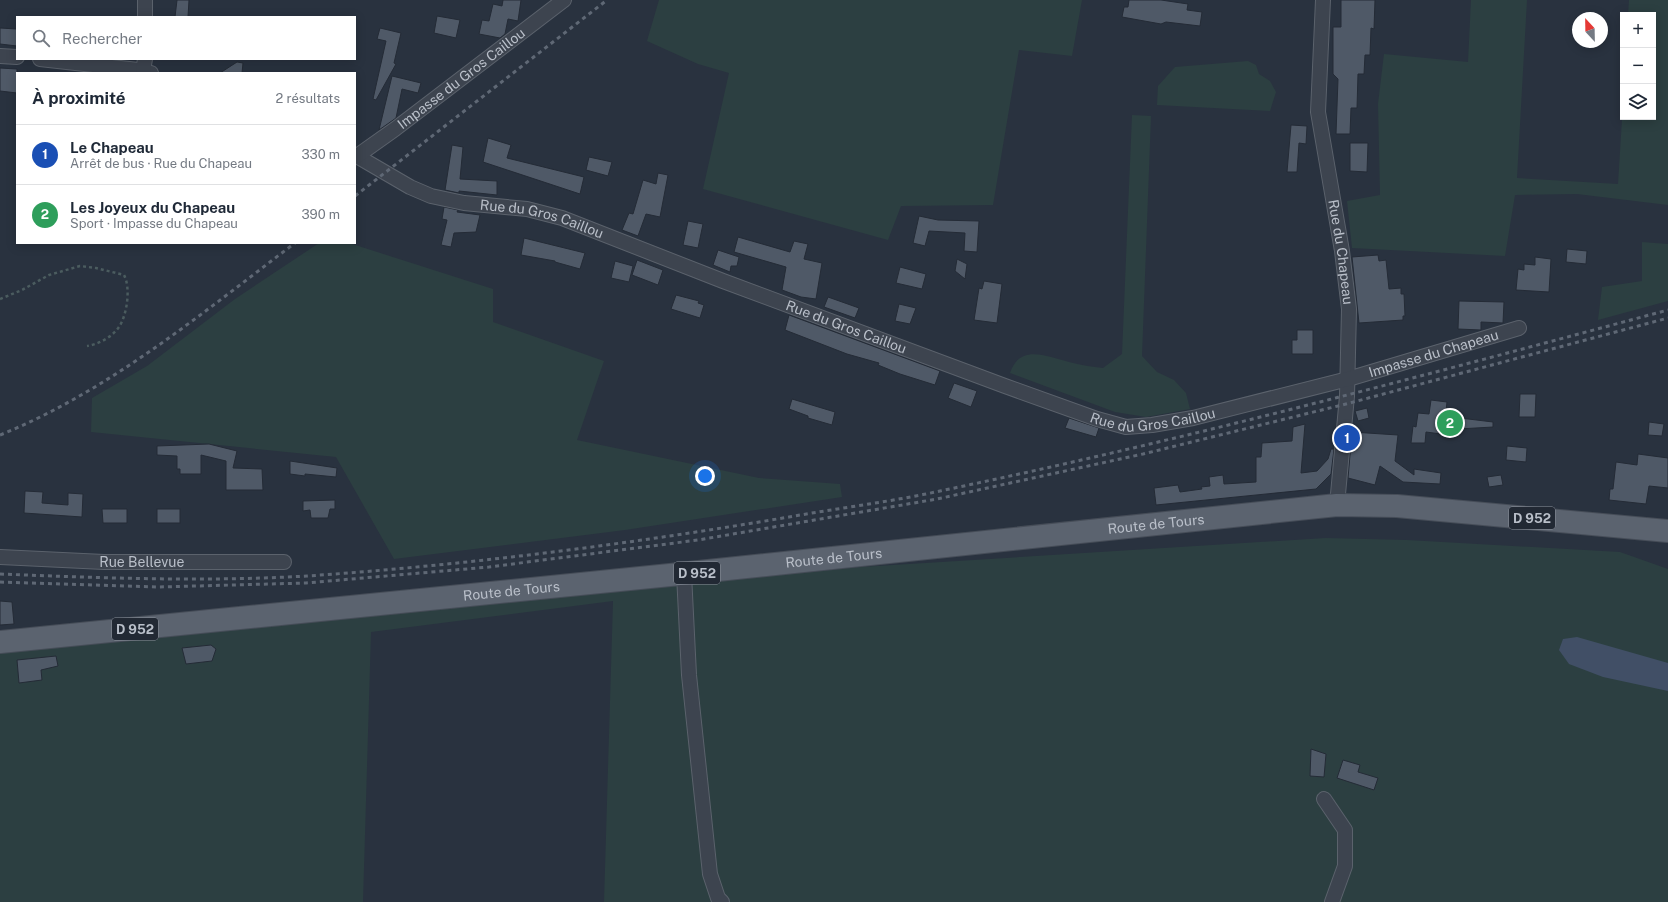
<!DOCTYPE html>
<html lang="fr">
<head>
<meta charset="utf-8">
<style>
	:root { --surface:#fff; --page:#f6f6f7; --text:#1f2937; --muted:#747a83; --line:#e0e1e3; --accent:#566989 }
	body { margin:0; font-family:"Public Sans",sans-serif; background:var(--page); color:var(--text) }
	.controls { position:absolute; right:12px; top:12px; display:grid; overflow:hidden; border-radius:0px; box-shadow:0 2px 10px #0003 }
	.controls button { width:36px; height:36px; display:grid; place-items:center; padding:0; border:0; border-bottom:1px solid var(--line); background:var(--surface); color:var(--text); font:20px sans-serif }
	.compass { position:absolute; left:1572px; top:12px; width:36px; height:36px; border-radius:50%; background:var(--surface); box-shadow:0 2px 10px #0003; rotate:338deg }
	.you { position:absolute; left:705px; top:476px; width:14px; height:14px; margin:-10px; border:3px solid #fff; border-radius:50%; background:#1a73e8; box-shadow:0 0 0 6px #1a73e833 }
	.badge { display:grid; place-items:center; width:26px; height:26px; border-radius:50%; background:var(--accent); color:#fff; font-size:13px; font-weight:700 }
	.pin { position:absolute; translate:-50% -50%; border:2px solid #fff; box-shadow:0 1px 4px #0006 }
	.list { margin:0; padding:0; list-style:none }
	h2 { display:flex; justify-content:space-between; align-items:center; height:52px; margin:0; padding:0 16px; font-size:17px }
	h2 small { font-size:13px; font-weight:400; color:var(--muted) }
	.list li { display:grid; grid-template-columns:26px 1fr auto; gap:12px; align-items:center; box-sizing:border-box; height:60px; padding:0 16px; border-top:1px solid var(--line) }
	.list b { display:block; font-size:15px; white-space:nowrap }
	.list p { margin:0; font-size:13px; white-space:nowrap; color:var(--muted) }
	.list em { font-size:13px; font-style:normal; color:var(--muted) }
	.icon { flex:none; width:22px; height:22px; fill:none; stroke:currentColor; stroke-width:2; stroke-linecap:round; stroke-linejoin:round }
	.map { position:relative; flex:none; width:1668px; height:902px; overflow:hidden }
	.search { position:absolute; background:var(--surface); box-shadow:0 2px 10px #0003; left:16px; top:16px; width:340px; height:44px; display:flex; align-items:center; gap:10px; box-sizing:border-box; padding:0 14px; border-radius:0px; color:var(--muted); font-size:15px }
	.panel { position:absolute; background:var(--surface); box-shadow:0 2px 10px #0003; left:16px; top:72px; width:340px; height:172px; border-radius:0px }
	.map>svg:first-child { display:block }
</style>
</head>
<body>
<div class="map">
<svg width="1668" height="902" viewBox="0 0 1668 902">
	<rect width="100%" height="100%" fill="#29323f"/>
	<g fill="#2c3f41">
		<polygon points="659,0 1082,0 1072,56 1019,50 993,205 901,206 888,240 703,189 729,73 698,64 647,41"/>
		<polygon points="1471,0 1527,0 1517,178 1618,184 1623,103 1623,117 1653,117 1653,15 1628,15 1629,0 1668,0 1668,205 1577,194 1515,195 1505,256 1352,248 1347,201 1380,195 1378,104 1384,54 1468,62"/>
		<polygon points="1248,61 1256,65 1259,74 1270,81 1276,92 1270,111 1157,105 1158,86 1175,67"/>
		<path d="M1132,115l19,1 -9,240 15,16 17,8 12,13 4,16 -44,8 -31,-5 -105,-39c10,-30 37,-16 59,-11 11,3 23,5 34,6l19,-14z"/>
		<polygon points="1642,242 1668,244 1668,301 1598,320 1602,287 1642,281"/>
		<polygon points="319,243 349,243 493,289 493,322 604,361 577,440 759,478 840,484 842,497 625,530 394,559 336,457 91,432 92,398 147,366 235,299"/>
		<polygon points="1326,538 1407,540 1620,552 1668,569 1668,902 604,902 613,601 371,632 363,902 0,902 0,650 861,567"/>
	</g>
	<polygon fill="#414f66" points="1577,637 1668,663 1668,691 1603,677 1569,664 1559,650 1563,639"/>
	<g fill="#4f5967" stroke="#242b36">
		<polygon points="177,0 189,0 188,17 175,17"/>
		<polygon points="503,0 521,0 518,21 508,19 505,34 500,38 479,34 482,20 489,21 493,4 502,6"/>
		<polygon points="1129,0 1161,0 1188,4 1187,10 1202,12 1200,26 1166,22 1161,24 1122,17 1124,7 1128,7"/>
		<polygon points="1341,0 1375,0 1374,29 1371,28 1370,55 1365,55 1364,74 1358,74 1357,108 1351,108 1350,134 1336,134 1338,79 1333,74 1333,27 1341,27"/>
		<polygon points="437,16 460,20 456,38 434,33"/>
		<polygon points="0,28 17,29 17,46 0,44"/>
		<polygon points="380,28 401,33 394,63 396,64 376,100 373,99 386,41 377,39"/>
		<polygon points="237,62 243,63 242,73 220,73"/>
		<polygon points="0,68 17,69 17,93 0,91"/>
		<polygon points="392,76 421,83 418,93 402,89 396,118 379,130"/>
		<polygon points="1291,125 1307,126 1306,144 1299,143 1297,172 1287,172"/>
		<polygon points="488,138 511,145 507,158 584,177 580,194 483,162"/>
		<polygon points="1350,143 1368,143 1367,172 1350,171"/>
		<polygon points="452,145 463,147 460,179 497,181 497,195 459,191 459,193 445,190"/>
		<polygon points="589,157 612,162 608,176 586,170"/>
		<polygon points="658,173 668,175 660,217 646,214 638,236 622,230 629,213 633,214 643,180 656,184"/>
		<polygon points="444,207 458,210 457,212 480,215 476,232 454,233 451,247 441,245 447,220 442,219"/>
		<polygon points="919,216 938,220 979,221 977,252 964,251 965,233 929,231 925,246 913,243"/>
		<polygon points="688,221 703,224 698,248 683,245"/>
		<polygon points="738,237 790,252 794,241 808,244 804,259 822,263 816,299 801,297 782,290 786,267 734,252"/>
		<polygon points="524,238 585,253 580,269 555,262 555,261 521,255"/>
		<polygon points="1567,249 1587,251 1586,264 1566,262"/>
		<polygon points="718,250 739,257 737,266 731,266 730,272 713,265"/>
		<polygon points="1378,255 1379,261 1386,260 1389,289 1401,288 1401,294 1404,294 1405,316 1403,316 1403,320 1359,323 1352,257"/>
		<polygon points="1535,257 1551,259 1549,292 1516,290 1518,269 1524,270 1524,264 1535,265"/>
		<polygon points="957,259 967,264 965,279 955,271"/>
		<polygon points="637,260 663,270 658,285 632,275"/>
		<polygon points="615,261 633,266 629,282 611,278"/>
		<polygon points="900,267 926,274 922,289 896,283"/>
		<polygon points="984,281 1002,284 997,323 974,320 979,288 982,289"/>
		<polygon points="676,295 699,301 698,303 704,305 700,318 671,309"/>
		<polygon points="828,297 859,308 855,318 824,307"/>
		<polygon points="1459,301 1504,302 1503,323 1481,322 1481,330 1458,329"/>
		<polygon points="899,304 916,308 910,324 895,321"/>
		<polygon points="789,315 940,371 935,385 900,374 878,365 879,363 847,354 785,330"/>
		<polygon points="1297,330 1313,330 1313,354 1292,354 1292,340 1297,340"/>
		<polygon points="954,383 977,391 971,407 948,398"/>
		<polygon points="1520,394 1536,394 1535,417 1519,417"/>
		<polygon points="792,399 835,412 832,425 808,418 808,416 789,409"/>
		<polygon points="1431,400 1447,402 1446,411 1452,412 1452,417 1493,422 1493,427 1441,430 1441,434 1426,432 1425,443 1411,443 1413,426 1416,427 1418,413 1429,414"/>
		<polygon points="1367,408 1369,418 1358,421 1355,411"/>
		<polygon points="1069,418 1099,428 1096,437 1065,428"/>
		<polygon points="1649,422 1664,424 1662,436 1648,435"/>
		<polygon points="1305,424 1301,473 1317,471 1328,459 1331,449 1334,449 1331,474 1316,489 1156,505 1154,488 1178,485 1180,492 1202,489 1201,487 1210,486 1209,477 1223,475 1224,484 1256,482 1256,457 1261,457 1262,443 1292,441 1293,427"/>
		<polygon points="1352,432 1398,435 1395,461 1414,475 1414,469 1441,473 1440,484 1403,482 1380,466 1375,485 1348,478"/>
		<polygon points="209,444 237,451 233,468 262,469 263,490 226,490 226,461 201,455 201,474 180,474 180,469 177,469 177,456 157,455 157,446"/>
		<polygon points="1507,446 1527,448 1526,462 1506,460"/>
		<polygon points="1638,454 1668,458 1668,488 1649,486 1646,504 1609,500 1610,489 1613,489 1616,462 1637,465"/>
		<polygon points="290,461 337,468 336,477 305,474 305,476 290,474"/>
		<polygon points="1501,475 1503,485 1489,487 1487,477"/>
		<polygon points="25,491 43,492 42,503 68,505 68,493 83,494 82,517 24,513"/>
		<polygon points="335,500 335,509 330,509 328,518 311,518 310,510 303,511 303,501"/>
		<polygon points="102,509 127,509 127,523 103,523"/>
		<rect x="157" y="509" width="23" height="14"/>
		<polygon points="0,601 12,602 14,624 0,625"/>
		<polygon points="211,645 216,649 212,661 186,664 182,648"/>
		<polygon points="56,656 58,666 41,670 42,680 19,683 17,660"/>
		<polygon points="1311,749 1326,754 1324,777 1310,776"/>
		<polygon points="1343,760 1360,765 1358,772 1378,778 1374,790 1337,778"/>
	</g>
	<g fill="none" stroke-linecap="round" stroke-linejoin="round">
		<defs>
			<g id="street">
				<polyline points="145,0 145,17"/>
				<path id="s1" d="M1323,0l-5,112 24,139 7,58 -2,87 -10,109"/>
				<polyline points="0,56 17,57"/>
				<polyline points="40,59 138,70 151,73"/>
				<polyline points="143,71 145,59"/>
				<path id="s2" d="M355,155l55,32 21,9 33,7 63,6 35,9 161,63 282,105 92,33 29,8 26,-2 41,-7 155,-39 171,-51"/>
				<path id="s3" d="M357,156l38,-27 169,-129"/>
				<path id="s4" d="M0,557l104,5h180"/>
				<polyline points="684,574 689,675 710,874 718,898 722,902"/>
				<polyline points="1324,799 1345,830 1345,866 1332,902"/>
			</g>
			<g id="primary">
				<path id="s5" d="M0,642l670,-67 667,-70 60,1 271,25"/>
			</g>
		</defs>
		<use href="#street" stroke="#5b626c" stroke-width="16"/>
		<use href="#primary" stroke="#464d58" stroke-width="24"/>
		<path stroke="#4b5c5f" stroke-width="2.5" stroke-dasharray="3 3" stroke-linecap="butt" d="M0,299l22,-9 27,-15 31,-9 16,2 28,7c7,13 3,40 -5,52 -7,10 -20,17 -32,19"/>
		<use href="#street" stroke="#3d444f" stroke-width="14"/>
		<use href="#primary" stroke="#5b636f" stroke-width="22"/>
		<g stroke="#5f6875" stroke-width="3" stroke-dasharray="4 4" stroke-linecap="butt">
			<polyline points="355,196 607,0"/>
			<path d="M0,435c109,-44 202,-122 295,-192"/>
			<path d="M0,574c102,4 205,8 307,2 161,-11 323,-32 482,-59 50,-9 101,-15 151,-26 245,-51 486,-116 728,-181"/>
			<polyline points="0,582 159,587 306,583 489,567 698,540 937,499 1143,454 1346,404 1668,318"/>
		</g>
	</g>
	<g text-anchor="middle" stroke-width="3" stroke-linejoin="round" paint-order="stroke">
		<g fill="#222934" stroke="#8c929c" stroke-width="1">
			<rect x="1509" y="507" width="46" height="22" rx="3"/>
			<rect x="674" y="562" width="46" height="22" rx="3"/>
			<rect x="112" y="618" width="46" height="22" rx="3"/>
		</g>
		<g font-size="13" font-weight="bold" fill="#b9bfc9">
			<text x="1532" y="523">D 952</text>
			<text x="697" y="578">D 952</text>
			<text x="135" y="634">D 952</text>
		</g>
		<g font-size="14" fill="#b9bfc9" stroke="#222934">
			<text dy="5" stroke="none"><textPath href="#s3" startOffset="130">Impasse du Gros Caillou</textPath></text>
			<text dy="5" stroke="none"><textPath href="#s2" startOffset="200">Rue du Gros Caillou</textPath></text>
			<text dy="5" stroke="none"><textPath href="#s1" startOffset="254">Rue du Chapeau</textPath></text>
			<text dy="5" stroke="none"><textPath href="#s2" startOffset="524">Rue du Gros Caillou</textPath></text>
			<text dy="5" stroke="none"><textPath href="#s2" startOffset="1138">Impasse du Chapeau</textPath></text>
			<text dy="5" stroke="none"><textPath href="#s2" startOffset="848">Rue du Gros Caillou</textPath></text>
			<text dy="5" stroke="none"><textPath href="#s5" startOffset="1162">Route de Tours</textPath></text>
			<text dy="5" stroke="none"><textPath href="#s5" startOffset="838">Route de Tours</textPath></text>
			<text dy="5" stroke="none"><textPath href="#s4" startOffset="142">Rue Bellevue</textPath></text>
			<text dy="5" stroke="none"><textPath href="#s5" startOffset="514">Route de Tours</textPath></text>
		</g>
	</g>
</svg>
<div class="controls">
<button>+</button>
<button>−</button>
<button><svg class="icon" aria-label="layers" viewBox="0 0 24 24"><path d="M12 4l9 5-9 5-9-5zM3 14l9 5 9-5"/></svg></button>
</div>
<svg class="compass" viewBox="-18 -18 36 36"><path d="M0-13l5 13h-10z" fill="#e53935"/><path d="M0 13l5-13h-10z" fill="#747a83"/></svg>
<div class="you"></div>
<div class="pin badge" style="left:1347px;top:438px;background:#1a4fb4">1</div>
<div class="pin badge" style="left:1450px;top:423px;background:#2e9e5b">2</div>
<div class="search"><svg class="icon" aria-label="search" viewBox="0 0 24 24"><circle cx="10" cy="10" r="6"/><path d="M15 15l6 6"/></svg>Rechercher</div>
<section class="panel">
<h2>À proximité<small>2 résultats</small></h2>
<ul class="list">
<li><span class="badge" style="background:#1a4fb4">1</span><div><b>Le Chapeau</b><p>Arrêt de bus · Rue du Chapeau</p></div><em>330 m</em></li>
<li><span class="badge" style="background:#2e9e5b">2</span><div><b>Les Joyeux du Chapeau</b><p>Sport · Impasse du Chapeau</p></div><em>390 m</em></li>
</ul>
</section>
</div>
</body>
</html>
